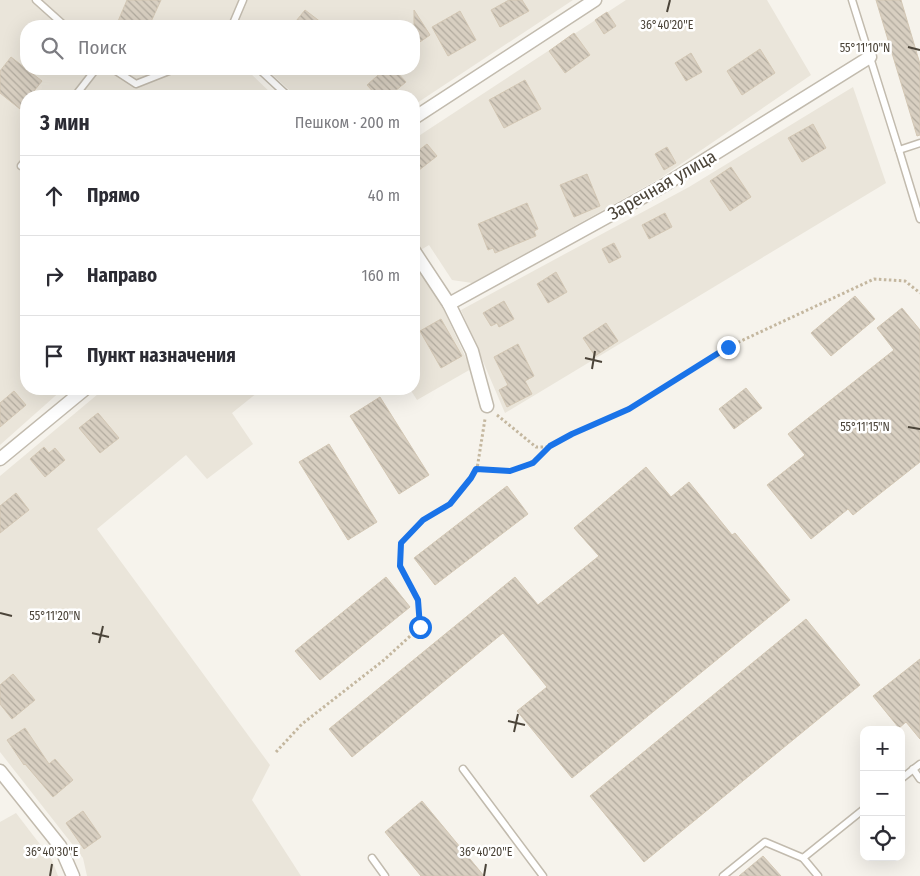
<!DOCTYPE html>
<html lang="ru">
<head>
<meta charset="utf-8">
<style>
	:root { --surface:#fff; --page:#f2f2f3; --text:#2b2b33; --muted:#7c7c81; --line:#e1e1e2 }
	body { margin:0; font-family:"Fira Sans Condensed",sans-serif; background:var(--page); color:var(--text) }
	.controls { position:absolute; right:15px; bottom:15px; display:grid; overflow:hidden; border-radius:10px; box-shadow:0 5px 20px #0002 }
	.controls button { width:45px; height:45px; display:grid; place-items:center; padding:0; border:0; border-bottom:1px solid var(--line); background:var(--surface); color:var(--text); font:25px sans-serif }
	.stop { position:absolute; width:15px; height:15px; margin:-11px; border:4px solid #1a73e8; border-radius:50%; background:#fff }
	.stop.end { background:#1a73e8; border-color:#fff; box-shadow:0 1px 5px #0008 }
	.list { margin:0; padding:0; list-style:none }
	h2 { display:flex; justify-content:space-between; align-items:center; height:65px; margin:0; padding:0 20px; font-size:21px }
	h2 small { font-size:16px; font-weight:400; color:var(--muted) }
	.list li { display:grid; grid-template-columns:32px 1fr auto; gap:15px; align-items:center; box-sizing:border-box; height:80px; padding:0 20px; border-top:1px solid var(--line) }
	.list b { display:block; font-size:19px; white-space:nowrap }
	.list em { font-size:16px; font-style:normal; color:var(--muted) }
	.icon { flex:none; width:28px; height:28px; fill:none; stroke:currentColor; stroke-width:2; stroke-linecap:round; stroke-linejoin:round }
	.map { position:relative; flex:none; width:920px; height:876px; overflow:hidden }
	.search { position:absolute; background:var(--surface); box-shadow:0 5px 20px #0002; left:20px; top:20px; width:400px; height:55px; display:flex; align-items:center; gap:12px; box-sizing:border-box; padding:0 18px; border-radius:20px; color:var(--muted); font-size:19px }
	.panel { position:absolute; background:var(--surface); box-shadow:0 5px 20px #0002; left:20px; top:90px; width:400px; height:305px; border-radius:20px }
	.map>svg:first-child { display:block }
</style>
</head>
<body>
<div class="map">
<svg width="920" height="876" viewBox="0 0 920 876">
	<defs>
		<pattern id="building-back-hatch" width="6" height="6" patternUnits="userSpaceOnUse" patternTransform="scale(1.25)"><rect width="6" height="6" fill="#d8cfc1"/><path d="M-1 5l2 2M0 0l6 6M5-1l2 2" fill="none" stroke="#b1aa9e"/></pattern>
	</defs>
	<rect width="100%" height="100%" fill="#f6f3ec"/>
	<g fill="#eae5da">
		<polygon points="0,0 573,0 414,105 414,96 296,96 266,69 414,69 414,26 26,26 26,69 211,69 249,72 274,96 26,96 26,389 63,389 0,445"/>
		<polygon points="626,0 767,0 811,75 659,179 472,283 452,280 429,245 419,251 414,242 414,139"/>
		<polygon points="853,87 886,183 505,413 461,310 689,187"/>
		<polygon points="414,262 442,306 471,369 417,400 410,389 414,389"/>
		<polygon points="104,389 262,389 232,413 253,444 207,479 186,455 97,529 270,765 252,800 301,876 87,876 83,858 0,752 0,476"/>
		<polygon points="16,813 52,860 58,876 0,876 0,822"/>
	</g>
	<g fill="url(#building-back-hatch)" stroke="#d3c7b4">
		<polygon points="127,0 161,0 149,26 116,26"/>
		<polygon points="509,0 522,0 529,11 500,27 491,10"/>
		<polygon points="876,0 901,0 920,64 920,135 917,136"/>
		<polygon points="305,10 326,26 292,26"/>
		<polygon points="414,10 430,35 414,46"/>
		<polygon points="460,11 476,40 448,56 432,27"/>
		<polygon points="607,12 616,26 604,34 595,20"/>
		<polygon points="574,33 590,55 565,73 549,51"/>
		<polygon points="760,49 775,73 742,95 727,71"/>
		<polygon points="691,53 702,72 686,81 675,63"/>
		<polygon points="11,57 42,81 30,96 26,96 26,101 20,109 0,93 0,71"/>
		<polygon points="385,69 394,69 406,82 389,96 377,96 367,85"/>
		<polygon points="525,80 541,109 504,128 489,100"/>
		<polygon points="813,124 826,148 802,162 788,138"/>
		<polygon points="427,144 437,156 414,174 414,154"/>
		<polygon points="667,147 676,163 664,170 655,154"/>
		<polygon points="731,167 751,197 730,211 710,181"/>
		<polygon points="587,174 600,206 574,217 560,185"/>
		<polygon points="527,203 538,229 534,231 536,236 495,253 493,248 488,250 478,224"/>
		<polygon points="665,213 672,227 649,239 642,225"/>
		<polygon points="614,243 621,257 609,263 602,249"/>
		<polygon points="556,272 567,292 548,303 537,284"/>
		<polygon points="855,296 875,319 831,356 811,333"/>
		<polygon points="504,301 514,319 499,327 497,323 491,326 483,313"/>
		<polygon points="902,308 920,330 920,462 853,515 848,509 811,539 767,485 805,455 788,434 894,350 877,328"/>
		<polygon points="441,319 462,356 441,368 420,331"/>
		<polygon points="606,323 618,341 595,356 583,338"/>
		<polygon points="518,344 534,376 525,381 532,394 507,407 499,390 508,385 494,357"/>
		<polygon points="746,388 762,408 734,429 719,409"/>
		<polygon points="14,391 26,405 0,427 0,403"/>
		<polygon points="380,397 429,475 399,494 350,416"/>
		<polygon points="98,413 119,438 100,453 79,428"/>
		<polygon points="329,444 377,522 348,540 299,462"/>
		<polygon points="44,447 49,453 55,448 65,460 45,477 30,459"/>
		<polygon points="646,467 671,497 689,482 732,535 735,533 790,600 572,778 517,711 547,687 503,633 352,757 329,729 515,577 538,605 599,556 574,528"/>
		<polygon points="507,486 528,514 435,585 414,558"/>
		<polygon points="16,493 29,510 0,533 0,506"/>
		<polygon points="386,577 410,607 320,680 295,651"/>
		<polygon points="806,619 860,685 644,862 590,796"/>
		<polygon points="920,659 920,739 906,722 899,728 873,696"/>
		<polygon points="13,674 35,700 12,719 0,704 0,685"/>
		<polygon points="25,728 49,764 55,759 73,780 53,797 25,764 24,765 7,740"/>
		<polygon points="422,801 484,876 421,876 385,832"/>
		<polygon points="83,811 101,837 84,849 66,823"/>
		<polygon points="763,856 781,876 739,876"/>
	</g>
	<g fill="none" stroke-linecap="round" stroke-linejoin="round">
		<defs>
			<g id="service">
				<polyline points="36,0 65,26"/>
				<polyline points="852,0 899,150 920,143"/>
				<polyline points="232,26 243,0"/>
				<polyline points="113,69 136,84 174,69"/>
				<polyline points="259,69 288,96"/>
				<polyline points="75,96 96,69"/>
				<polyline points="899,150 920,219"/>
				<polyline points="21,166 26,160"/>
				<polyline points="463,769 543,876"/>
				<polyline points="913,769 920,779"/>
				<polyline points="901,779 920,764"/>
				<polyline points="372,858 385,876"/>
				<polyline points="803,858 818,876"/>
				<polyline points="723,876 765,842 803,858 864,809"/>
			</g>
			<g id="minor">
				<polyline points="414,118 595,0"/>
				<polyline points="414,251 449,304 472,351 487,406"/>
				<polyline points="449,304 663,186 870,57"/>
				<polyline points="0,459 85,389"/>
				<polyline points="0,771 60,846 73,876"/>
			</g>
		</defs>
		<use href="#service" stroke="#c2bbae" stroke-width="9"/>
		<use href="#minor" stroke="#c2bbae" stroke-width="15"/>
		<g stroke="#c4b79f" stroke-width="3" stroke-dasharray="2.5 2.5" stroke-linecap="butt">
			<polyline points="497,415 536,447 550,447 572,434 629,409 728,347 874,279 905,281 920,293"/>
			<path d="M477,469c36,2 45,4 72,-22"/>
			<polyline points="276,752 302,724 384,660 420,627 418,600 400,567 401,543 423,520 450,504 471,479 477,469 485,419"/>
		</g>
		<use href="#service" stroke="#fff" stroke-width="6"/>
		<use href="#minor" stroke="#fff" stroke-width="12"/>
	</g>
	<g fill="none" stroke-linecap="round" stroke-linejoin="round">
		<polyline stroke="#1a73e8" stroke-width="6" points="420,627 418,600 400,566 401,543 423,520 450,504 471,478 476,469 510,471 533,463 550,446 572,434 629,409 728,347"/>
	</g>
	<path fill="none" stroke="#4b4439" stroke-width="2" d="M667,12l3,-12M908,47l12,3M585,358l17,4M592,369l3,-18M908,427l12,2M0,613l12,3M92,633l17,4M99,643l4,-17M508,721l17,4M514,732l4,-18M50,876l2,-12M484,876l2,-12"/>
	<g text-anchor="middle" stroke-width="5" stroke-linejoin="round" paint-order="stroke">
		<g font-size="18" fill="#4b4439" stroke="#fff">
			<text transform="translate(662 185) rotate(-30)" y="6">Заречная улица</text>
		</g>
	</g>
	<g font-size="12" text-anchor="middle" fill="#4b4439" stroke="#fff" stroke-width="5" stroke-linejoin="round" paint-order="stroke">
		<text x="667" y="29">36°40'20"E</text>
		<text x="865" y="52">55°11'10"N</text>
		<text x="865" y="431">55°11'15"N</text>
		<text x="55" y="620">55°11'20"N</text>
		<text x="52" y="856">36°40'30"E</text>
		<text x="486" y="856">36°40'20"E</text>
	</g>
</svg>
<div class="controls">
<button>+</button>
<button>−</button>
<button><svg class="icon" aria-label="locate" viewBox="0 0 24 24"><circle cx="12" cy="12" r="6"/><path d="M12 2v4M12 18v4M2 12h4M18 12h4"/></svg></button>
</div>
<div class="stop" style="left:420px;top:627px"></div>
<div class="stop end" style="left:728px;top:347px"></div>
<div class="search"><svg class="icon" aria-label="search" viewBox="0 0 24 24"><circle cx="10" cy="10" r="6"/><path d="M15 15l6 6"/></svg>Поиск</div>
<section class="panel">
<h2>3 мин<small>Пешком · 200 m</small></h2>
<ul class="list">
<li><svg class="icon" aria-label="ahead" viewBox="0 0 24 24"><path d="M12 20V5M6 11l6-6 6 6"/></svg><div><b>Прямо</b></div><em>40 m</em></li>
<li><svg class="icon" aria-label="right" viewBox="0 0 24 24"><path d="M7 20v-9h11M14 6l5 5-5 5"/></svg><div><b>Направо</b></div><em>160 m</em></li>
<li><svg class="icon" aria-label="arrive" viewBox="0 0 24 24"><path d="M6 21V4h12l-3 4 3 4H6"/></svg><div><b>Пункт назначения</b></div></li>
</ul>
</section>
</div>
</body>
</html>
